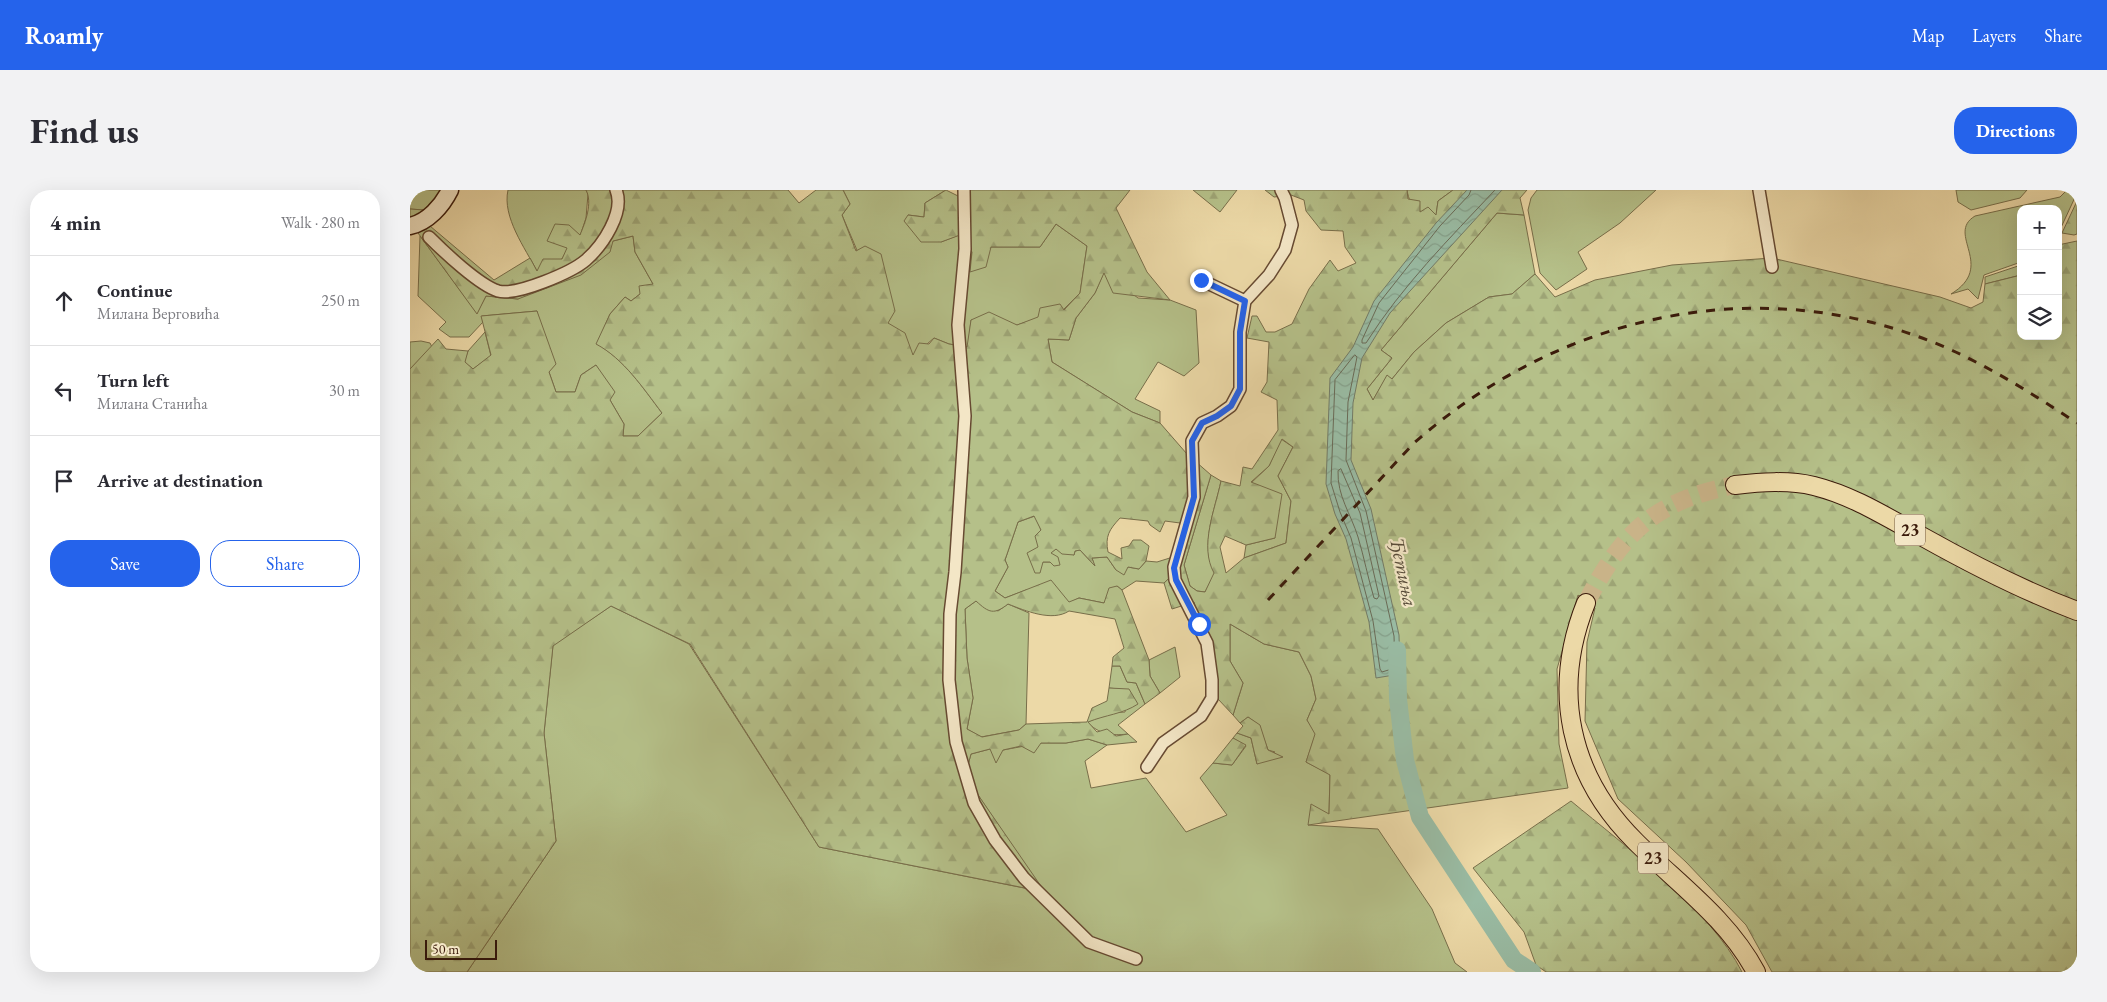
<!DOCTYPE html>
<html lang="en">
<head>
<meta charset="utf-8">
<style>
	:root { --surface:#fff; --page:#f2f2f3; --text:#2b2b33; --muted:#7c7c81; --line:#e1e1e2; --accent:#2563eb }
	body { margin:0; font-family:"EB Garamond",serif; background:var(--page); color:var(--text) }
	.controls { position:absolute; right:15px; top:15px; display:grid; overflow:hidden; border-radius:10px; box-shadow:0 5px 20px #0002 }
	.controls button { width:45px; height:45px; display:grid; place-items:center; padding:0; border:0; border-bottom:1px solid var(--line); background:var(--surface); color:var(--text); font:25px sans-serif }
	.scale { position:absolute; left:15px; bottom:12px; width:72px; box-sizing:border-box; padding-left:5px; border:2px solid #3b1b0b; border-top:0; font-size:14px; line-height:18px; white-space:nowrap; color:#3b1b0b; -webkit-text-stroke:4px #f3e6c6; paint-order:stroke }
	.stop { position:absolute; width:15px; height:15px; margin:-11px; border:4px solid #2563eb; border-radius:50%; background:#fff }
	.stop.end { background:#2563eb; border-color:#fff; box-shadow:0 1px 5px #0008 }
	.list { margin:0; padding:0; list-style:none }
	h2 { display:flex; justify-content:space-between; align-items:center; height:65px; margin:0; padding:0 20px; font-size:21px }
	h2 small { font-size:16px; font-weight:400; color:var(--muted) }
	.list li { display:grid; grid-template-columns:32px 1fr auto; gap:15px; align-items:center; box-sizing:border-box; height:90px; padding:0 20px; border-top:1px solid var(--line) }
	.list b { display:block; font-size:19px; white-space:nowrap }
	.list p { margin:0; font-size:16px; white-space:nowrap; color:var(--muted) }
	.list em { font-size:16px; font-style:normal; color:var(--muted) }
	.actions { display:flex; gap:10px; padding:15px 20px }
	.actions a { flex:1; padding:11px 0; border:1px solid var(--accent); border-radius:20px; text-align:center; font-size:18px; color:var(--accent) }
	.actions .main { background:var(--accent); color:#fff }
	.icon { flex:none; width:28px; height:28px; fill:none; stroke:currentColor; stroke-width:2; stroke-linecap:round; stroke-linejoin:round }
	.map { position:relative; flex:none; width:1667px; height:782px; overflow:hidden; border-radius:20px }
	header { display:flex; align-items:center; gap:30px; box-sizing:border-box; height:70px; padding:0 25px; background:var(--accent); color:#fff }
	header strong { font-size:24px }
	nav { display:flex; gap:28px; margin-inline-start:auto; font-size:18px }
	.intro { display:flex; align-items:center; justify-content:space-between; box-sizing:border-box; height:120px; padding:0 30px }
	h1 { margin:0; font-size:35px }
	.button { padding:12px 22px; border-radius:20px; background:var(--accent); color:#fff; font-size:18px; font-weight:700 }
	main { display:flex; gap:30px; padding:0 30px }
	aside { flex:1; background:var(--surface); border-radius:20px; box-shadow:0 5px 20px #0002 }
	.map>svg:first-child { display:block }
</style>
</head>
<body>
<header>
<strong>Roamly</strong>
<nav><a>Map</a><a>Layers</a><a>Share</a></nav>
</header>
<div class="intro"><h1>Find us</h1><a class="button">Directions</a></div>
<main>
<aside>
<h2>4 min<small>Walk · 280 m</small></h2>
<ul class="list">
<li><svg class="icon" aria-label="ahead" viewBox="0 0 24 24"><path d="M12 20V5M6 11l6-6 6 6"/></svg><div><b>Continue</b><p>Милана Верговића</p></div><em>250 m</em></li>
<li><svg class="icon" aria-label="left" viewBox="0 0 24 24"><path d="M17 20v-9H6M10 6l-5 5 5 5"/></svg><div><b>Turn left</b><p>Милана Станића</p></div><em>30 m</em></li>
<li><svg class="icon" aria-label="arrive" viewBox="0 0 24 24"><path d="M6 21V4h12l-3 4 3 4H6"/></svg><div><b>Arrive at destination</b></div></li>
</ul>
<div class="actions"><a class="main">Save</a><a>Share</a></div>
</aside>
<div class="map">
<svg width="1667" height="782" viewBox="0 0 1667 782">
	<defs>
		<pattern id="forest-firs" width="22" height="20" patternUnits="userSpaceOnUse" patternTransform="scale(1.25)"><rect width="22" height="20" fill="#b5c089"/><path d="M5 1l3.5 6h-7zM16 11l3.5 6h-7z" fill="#9da475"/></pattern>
		<pattern id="water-waves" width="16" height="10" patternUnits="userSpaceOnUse" patternTransform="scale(1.25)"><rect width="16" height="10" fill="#99bba3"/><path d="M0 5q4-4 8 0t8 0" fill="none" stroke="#85a08b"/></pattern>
	</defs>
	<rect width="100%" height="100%" fill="#ecd9a7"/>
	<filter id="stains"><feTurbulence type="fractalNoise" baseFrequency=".004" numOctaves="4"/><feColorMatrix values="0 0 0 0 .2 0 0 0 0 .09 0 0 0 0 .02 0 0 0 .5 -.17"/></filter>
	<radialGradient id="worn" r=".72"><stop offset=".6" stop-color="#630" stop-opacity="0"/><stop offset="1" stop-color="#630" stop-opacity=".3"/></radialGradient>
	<g fill="#b5c089" stroke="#786e4a">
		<polygon points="0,0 30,0 30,3 14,20 0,19"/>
		<path d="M98,0h78l2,4 -2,24 -6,18 -12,12 -6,11 -25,12c-12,-23 -35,-54 -29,-81z"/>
		<polygon points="433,0 536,0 515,13 514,27 498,25 531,52 549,45 562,62 560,81 581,57 630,57 646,34 677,56 670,103 653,120 607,135 561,130 558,157 539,154 524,148 503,166 478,133 432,25 440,14"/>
		<path d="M997,0h46l-15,11 -2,15c-17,-4 -26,-7 -29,-26z"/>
		<polygon points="1127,0 1246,0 1210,33 1168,62 1177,79 1146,100 1130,83 1118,20 1121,8"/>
		<polygon points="1546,0 1617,0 1610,8 1561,20 1548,12"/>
		<path d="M1657,0h10v3l-19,41v-25h-37v53l-37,13 -6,24 -10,-10 -17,5c46,-28 -6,-60 24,-78l85,-19z"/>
		<polygon points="1087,23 1114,25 1125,84 1102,104 1079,107 1036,133 1004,162 982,189 977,186 963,210 957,199 982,168 971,160"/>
		<path d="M10,46l57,77 9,-17 32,3 95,-58 20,-5 2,16 18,32 -22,17 -6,-4 -15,17 -13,30c27,15 46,44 65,69l-24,23h-15l1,-12 -14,-24 -14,-35 -15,10 -6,17h-19l-7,-20 -12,-61 -55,5 1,6 -14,15h-19l-11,-8 7,-7 -28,-26z"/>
		<polygon points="1611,75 1611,85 1575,94 1575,87"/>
		<polygon points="694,82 728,108 760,110 786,120 789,173 774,186 748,172 725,209 750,221 750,233 722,222 642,172 638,149 659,150 666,128 685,103"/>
		<polygon points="75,142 81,166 63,179 54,172 58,161"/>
		<polygon points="11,151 20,153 22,157 0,179 0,152"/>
		<polygon points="871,249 883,257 868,286 881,311 876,353 834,368 836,355 865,348 841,293 859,276"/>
		<path d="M801,285l10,6c-6,29 -22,65 -6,92l-10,19 -8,-1 -7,-5 -6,-21z"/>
		<polygon points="625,326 631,340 633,372 640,372 640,363 646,359 664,365 665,361 670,360 684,375 682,368 697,367 706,380 718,377 729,379 736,371 747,372 763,367 767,381 754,393 726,391 712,400 707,396 694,413 669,408 659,413 616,400 595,408 585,401 598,377 595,370 608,332"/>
		<polygon points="566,411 588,421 598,414 619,423 616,534 609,540 571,547 557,539 563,508 557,468 555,419"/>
		<polygon points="201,416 279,454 409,657 634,702 555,586 561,564 580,559 593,560 631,553 656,553 678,549 697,555 675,571 681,598 736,588 776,642 817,625 790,588 803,573 822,575 836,556 823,548 827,543 841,548 847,574 865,562 858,560 849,535 838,527 830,533 823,525 833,493 820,471 820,434 854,454 889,462 901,486 906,509 897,530 906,543 896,572 920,584 919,624 898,635 968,639 1022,719 1045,773 1057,782 57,782 146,651 134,543 143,455"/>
		<polygon points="765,457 770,487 750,503 740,486 739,470"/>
		<path d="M702,476h8l7,16 9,1 9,21 -27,21 10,9c-17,2 -29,0 -41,-12l24,-9 14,-1 4,-22 -20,-2z"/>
	</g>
	<g fill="url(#forest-firs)" stroke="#786e4a" fill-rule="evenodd">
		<path d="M30,0h14l-24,36 64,54 36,-22 7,13 6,-12h19l5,-11 -20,-7 8,-17 14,1 11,10c5,-12 13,-32 6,-45h202l11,13 17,-13h27l7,14 -8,11 14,36 9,-5 16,8 14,57 -7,12 17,10 8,22 6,-12 10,1 5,-6 15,6 18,3 4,-27 18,-8 28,13 21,-8 2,-9 20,-4 4,6 16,-17 7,-47 -31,-22 -16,23h-49l-5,20 -16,5 2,-20 -12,-17 -19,7h-20l-17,-21 4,-6 16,2 1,-14 21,-13 12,6 13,-6h159l-14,18 31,64 23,28 -57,-7 -9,-20 -9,20 -19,25 -7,22 -21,-1 4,23 80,50 28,11 27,31 24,21 -27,90 6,21 7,5 8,1 9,-19c-15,-27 1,-63 7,-92l19,5 3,-19 9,2 26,-39 -1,-30 -16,-8 6,-10 2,-40 -22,-4 5,-22h5l9,16h9l17,-8 17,-35 21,-29 8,11 18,-8 -11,-16 -2,-16 -22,-1 -15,-19 -2,-11 -13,-5 -17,2 -9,-7h142l1,9 12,2v11l8,-5 8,8 2,-14 15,-11h74l-7,8 4,17 -27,-2 -116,137 11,8 -25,31 6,11 14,-25 5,4 22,-27 32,-29 43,-26 23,-3 23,-20 20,23 40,-17 77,-15 100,-7 168,39 31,11 12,-6 2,-18 36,-9v61h37v-91l19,-4v731h-305l-26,-47 -60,-63 -68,-63 -33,-78 2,-79 8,-34 -17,-13 -21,74 2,75 9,44 -260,37 3,-21 18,10 1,-39 -24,-13 9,-28 -8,-14 9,-21 -5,-23 -12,-24 -35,-8 -34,-20v37l13,22 -10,32 -15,-16 -24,-97 -22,7 -8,-26 13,-12 -4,-14 7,-34 -15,-2 -5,11 -10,-7 -2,-4 -28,-3c-11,12 -15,18 -12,34l14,7 -1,-11 8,-2 4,-6h8l8,6 -3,15 -7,8 -11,-2 -4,8 -8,-5 -9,-13 -15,1 3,8 -15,-16 -5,1 -1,4 -12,-1 -6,-5 -5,4 7,4 2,8 -6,1 -4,-4h-7l-3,11h-5l-8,-20 11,-6 -3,-11 6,-6 -7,-14 -16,6 -13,38 3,7 -13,24 10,7 46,-18 18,22 10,-4 25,5 5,-15 8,-2 5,4 27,70 1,16 10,17 -15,11 -9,-21 -9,-1 -7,-16h-8l1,-9 11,-9 -9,-29 -46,-8c-17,11 -43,0 -61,-7 -14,11 -19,9 -32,-3l-11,8 2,49 6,40 -6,31 15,8 37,-7 7,-6 61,-2 5,-14 15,-7 2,-13 20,1 9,15c-15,10 -33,11 -50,18l9,10 10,-3 9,7 12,-2 9,8 -30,3 -19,-6 -22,4h-25l-7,10 -13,-7 -18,4 -7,13 -6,-14 -19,5 -6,22 80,116 -226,-45 -129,-203 -79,-38 -58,40 -9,87 12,108 -89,131h-57v-603l28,-30 8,10 22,2 -3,11 8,7 18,-14 -10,-39 56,-5 19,53 -7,8 7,20h19l6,-17 15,-10 19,27 -5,8 14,24 -1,12h15l24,-23c-19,-25 -38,-54 -66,-69l14,-30 15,-17 6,4 9,-7 -1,-8 14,-2 -18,-32 -2,-16 -20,5 -3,11 -29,23 -63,24 -32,-3 -9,18 -67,-92v-13l14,1 16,-17zM872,249l11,8 -15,29 13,25 -5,42 -42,15 -18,15 -6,-26 5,-11 21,9 29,-7 7,-44 -31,-12 18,-16z"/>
		<polygon points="783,0 827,0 810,22"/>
		<polygon points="1667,11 1667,44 1664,45 1652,43"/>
		<polygon points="838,527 850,535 858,560 873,567 847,574 841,548 827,543 833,536 830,533"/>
		<polygon points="823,548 836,555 822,575 803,573"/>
		<path d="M1161,611c54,45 140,109 171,171h-196l-10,-7 -12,-33 -51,-64z"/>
	</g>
	<polygon fill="url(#water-waves)" stroke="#737b66" points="1057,0 1092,0 980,123 952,168 943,213 941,270 961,319 989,445 990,484 966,488 959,432 936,349 925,324 916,294 920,188 943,157 964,111 1026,33"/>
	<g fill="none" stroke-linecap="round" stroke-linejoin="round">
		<g stroke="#6a6b57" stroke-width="1">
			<path d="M1061,0l-2,5 -29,31 -61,77 -17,37v3h4c36,-57 83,-104 129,-153"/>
			<polygon points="945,165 947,167 938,212 936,270 956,321 984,446 985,478 972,482 970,479 963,431 941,348 930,322 921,293 925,190"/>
			<path d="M931,279l19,44 19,83 -2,3 -3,-1c-6,-20 -10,-41 -16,-61 -7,-23 -21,-41 -20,-66z"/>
		</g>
		<polyline stroke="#99bba3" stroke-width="18" points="987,460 988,509 995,570 1010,627 1104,770 1122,782"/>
		<path stroke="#c9b388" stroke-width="18" stroke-dasharray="18 9" stroke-linecap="butt" d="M1176,413c37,-72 69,-102 149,-118"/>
		<defs>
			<g id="street">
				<polyline points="554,0 555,59 548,135 555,226 545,382 540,424 539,490 546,552 564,613 585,650 614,688 679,752 726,769"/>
				<polyline points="1349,0 1362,77"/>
				<path d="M19,47c15,15 50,48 69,54 19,5 74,-19 88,-31 17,-15 39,-48 30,-70"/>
				<polyline points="791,90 835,111"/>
				<polyline points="737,577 753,553 791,526 802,508 802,490 797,453 765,390 764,377 784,307 782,251 792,233 807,226 821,216 830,199 830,142 835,111 859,85 875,60 882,35 875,8 871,0"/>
			</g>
			<path id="secondary" d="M0,36c18,-4 32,-20 40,-36"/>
			<g id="primary">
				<path d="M1325,295c26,-3 53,-5 79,1 40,10 74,32 109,51 50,28 101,54 154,74"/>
				<path d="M1176,413c-35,87 -17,173 50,239 42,42 91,76 120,130"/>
			</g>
		</defs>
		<use href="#street" stroke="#674a32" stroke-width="14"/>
		<use href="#secondary" stroke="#3b1b0b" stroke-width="19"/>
		<use href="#primary" stroke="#3b1b0b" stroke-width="20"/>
		<use href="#street" stroke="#f3e6c6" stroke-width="11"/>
		<use href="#secondary" stroke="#f3e6c6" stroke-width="16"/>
		<use href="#primary" stroke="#ecd9a7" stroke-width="18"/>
		<path stroke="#3b1b0b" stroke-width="3" stroke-dasharray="9 9" stroke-linecap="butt" d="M858,410l146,-157c144,-127 340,-173 521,-100 51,21 96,50 142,80"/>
	</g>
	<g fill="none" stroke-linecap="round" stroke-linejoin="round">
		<polyline stroke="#2563eb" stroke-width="6" points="789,434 766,390 764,378 784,307 782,251 792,233 807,226 821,216 830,199 830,142 835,111 791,90"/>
	</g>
	<g text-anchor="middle" stroke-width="4.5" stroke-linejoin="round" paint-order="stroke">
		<g fill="#f3e6c6" stroke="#725843" stroke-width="1">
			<rect x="1485" y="324.5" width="30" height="31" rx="4"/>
			<rect x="1228" y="652.5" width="30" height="31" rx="4"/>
		</g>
		<g font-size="18" font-weight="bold" fill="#3b1b0b">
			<text x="1500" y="346">23</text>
			<text x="1243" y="674">23</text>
		</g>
		<g font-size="20" font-style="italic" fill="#574b39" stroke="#f3e6c6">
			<text transform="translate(994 382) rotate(78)" y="7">Ђетиња</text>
		</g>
	</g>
	<rect width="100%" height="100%" filter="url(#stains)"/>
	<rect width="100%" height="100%" fill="url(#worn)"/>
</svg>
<div class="controls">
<button>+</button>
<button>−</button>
<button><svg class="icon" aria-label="layers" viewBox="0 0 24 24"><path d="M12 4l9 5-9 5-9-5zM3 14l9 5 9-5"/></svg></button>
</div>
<div class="scale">50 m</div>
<div class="stop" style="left:789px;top:434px"></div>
<div class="stop end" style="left:791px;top:90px"></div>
</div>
</main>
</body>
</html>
